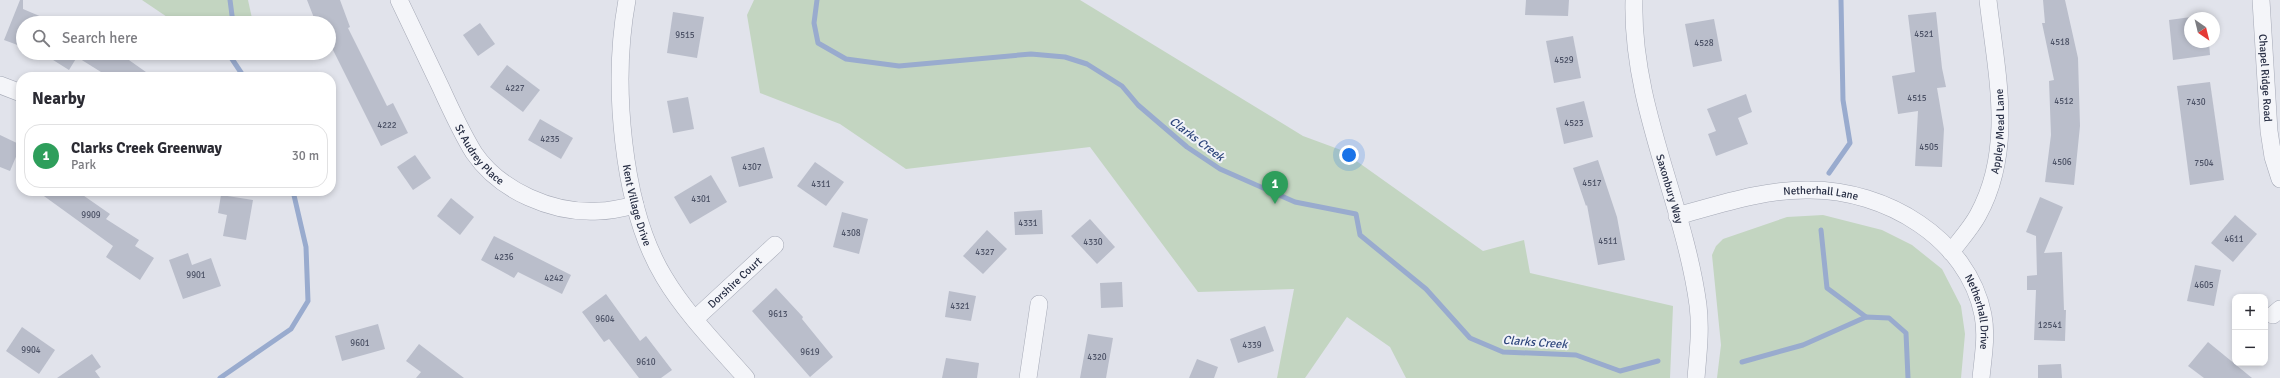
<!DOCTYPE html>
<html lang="en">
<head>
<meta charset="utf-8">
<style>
	:root { --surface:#fff; --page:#f2f2f3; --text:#2b2b33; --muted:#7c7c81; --line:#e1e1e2; --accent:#111827 }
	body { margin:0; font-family:Signika,sans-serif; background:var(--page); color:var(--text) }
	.controls { position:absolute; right:12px; bottom:12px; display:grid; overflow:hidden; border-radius:8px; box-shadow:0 2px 6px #0003 }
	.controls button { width:36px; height:36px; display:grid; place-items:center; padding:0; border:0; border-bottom:1px solid var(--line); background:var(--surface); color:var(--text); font:20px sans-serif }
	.compass { position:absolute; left:2184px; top:12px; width:36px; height:36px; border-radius:50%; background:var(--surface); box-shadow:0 2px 6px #0003; rotate:145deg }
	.you { position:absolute; left:1349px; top:155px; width:14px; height:14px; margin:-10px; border:3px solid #fff; border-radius:50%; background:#1a73e8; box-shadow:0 0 0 6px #1a73e833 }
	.badge { display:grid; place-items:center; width:26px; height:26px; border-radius:50%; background:var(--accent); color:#fff; font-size:13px; font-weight:700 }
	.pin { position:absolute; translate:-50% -33px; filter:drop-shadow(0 1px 2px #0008) }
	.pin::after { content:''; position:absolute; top:21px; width:14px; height:12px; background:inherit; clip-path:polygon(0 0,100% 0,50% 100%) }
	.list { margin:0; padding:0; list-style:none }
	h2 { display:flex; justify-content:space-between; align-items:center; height:52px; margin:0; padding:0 16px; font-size:17px }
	h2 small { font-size:13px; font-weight:400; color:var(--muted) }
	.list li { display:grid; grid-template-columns:26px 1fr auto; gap:12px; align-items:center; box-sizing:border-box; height:64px; margin:0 8px 8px; padding:0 8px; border:1px solid var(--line); border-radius:16px }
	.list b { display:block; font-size:15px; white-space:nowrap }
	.list p { margin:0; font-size:13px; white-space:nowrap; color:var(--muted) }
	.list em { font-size:13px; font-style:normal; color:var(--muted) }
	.icon { flex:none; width:22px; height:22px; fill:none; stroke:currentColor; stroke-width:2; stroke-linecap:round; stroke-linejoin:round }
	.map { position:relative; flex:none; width:2280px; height:378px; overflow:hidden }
	.search { position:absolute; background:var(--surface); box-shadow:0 2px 6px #0003; left:16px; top:16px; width:320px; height:44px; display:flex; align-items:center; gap:10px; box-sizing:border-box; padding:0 14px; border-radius:22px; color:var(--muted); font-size:15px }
	.panel { position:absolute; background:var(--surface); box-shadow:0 2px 6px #0003; left:16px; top:72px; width:320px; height:124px; border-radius:16px }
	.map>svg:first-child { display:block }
</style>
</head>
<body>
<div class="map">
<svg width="2280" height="378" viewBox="0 0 2280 378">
	<rect width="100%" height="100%" fill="#e1e3eb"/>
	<g fill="#c3d5c1">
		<polygon points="142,0 248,0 253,23 176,23"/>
		<polygon points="754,0 1080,0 1303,136 1341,150 1483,251 1524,240 1530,273 1673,306 1670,378 1406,378 1390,347 1347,317 1305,378 1277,378 1294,289 1198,292 1090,147 906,169 840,124 760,93 747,15"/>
		<polygon points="1823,215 1882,230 1912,245 1942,269 1961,306 1965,334 1961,378 1717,378 1721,345 1712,255 1716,246 1723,239 1787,217"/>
	</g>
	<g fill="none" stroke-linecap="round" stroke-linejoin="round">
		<g stroke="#99abce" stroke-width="5">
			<polyline points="230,0 233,23"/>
			<polyline points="817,0 814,23 818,43 846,59 899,66 1031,54 1065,57 1087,64 1122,86 1138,105 1187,147 1220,169 1295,202 1356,214 1360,235 1426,289 1470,338 1503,352 1576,355 1620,371 1658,361"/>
			<polyline points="228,53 244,77"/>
			<polyline points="1829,173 1850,143 1843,100 1841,0"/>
			<polyline points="1821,230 1827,288 1866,317"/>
			<polyline points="1742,362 1803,345 1866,317 1889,318 1906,333 1908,378"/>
			<polyline points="220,378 291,329 308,301 306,247 293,191"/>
		</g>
	</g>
	<g fill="#babecb">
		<polygon points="20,0 23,0 23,9 56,23 23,23 23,47 4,40"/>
		<polygon points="307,0 340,0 350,27 348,28 387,106 393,103 408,133 381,146 329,42 329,23 316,23"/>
		<polygon points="1526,0 1569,0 1568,16 1525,15"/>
		<polygon points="2043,0 2065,0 2078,58 2080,126 2074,185 2045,182 2051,135 2049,81 2054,80 2042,23 2045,23"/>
		<polygon points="673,12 704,17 697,58 667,53"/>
		<polygon points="1936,12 1942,68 1946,87 1937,88 1944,129 1942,167 1915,166 1918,111 1898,114 1892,76 1915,72 1908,15"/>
		<polygon points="2206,15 2206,18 2190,18 2190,42 2209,42 2210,55 2173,60 2169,20"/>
		<polygon points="1714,19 1722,61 1693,67 1685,24"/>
		<polygon points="480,23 495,44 478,56 463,35"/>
		<polygon points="1573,36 1581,78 1554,83 1546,41"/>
		<polygon points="42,53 119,53 153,77 109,77 77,57 69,70"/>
		<polygon points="507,65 540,90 523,112 490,87"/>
		<polygon points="2210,82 2224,180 2190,185 2177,86"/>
		<polygon points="1746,94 1752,112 1738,118 1748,144 1716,156 1708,134 1716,131 1707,109"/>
		<polygon points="688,97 694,129 673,133 667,101"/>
		<polygon points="1584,101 1593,137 1564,144 1556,108"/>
		<polygon points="540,119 573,138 561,159 528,140"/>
		<polygon points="0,135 21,145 10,171 0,167"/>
		<polygon points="764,147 773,178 739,187 731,157"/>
		<polygon points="415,155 431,178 413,190 397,167"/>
		<polygon points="1598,160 1617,217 1625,260 1598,265 1587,205 1586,206 1573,168"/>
		<polygon points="815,162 844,182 826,206 797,186"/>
		<polygon points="711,175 727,202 690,224 674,197"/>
		<polygon points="37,191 77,191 110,214 106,219 139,240 135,246 154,258 140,280 106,257 113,246"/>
		<polygon points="221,195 253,200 246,240 223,236 227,215 218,213"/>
		<polygon points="2040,197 2063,207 2044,253 2062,252 2064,310 2066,310 2065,341 2034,340 2036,290 2027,290 2027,276 2037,275 2036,236 2026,232"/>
		<polygon points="451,198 474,217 460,235 437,216"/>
		<polygon points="1042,210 1043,234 1015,235 1014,212"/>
		<polygon points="842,212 868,219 859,254 833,247"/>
		<polygon points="2235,215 2257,234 2233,262 2211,243"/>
		<polygon points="1090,219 1115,247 1097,264 1071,236"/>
		<polygon points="987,230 1007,249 983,274 963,256"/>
		<polygon points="494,236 571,275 562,294 518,272 514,278 481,260"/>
		<polygon points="188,253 192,265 211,258 221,286 183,299 169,260"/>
		<polygon points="2195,265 2221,270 2214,306 2187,301"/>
		<polygon points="1122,282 1123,307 1101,308 1100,283"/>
		<polygon points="776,288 803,317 802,319 833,357 810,377 752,311"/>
		<polygon points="949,291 976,296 971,321 945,317"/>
		<polygon points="606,294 640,341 646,336 672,370 661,378 639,378 609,339 604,342 582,312"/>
		<polygon points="378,324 385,349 342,361 335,336"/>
		<polygon points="1265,326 1274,351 1238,363 1230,339"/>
		<polygon points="22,327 55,350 39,374 6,351"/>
		<polygon points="1088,334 1113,338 1106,378 1080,378"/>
		<polygon points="2208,342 2252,378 2204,378 2188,366"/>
		<polygon points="419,344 464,378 416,378 421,372 406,361"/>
		<polygon points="92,354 101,367 95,371 100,378 57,378"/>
		<polygon points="946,358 979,363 977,378 942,378"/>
		<polygon points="1197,359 1218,367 1214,378 1189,378"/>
		<polygon points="2061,364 2062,378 2038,378 2038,365"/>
	</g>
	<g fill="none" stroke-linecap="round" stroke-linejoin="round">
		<defs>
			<g id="minor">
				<path id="s1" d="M399,0c14,29 28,59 42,88 10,22 20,44 33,65 26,38 79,61 125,58 12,0 24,-3 36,-6"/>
				<path id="s2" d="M627,0c-15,81 -6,206 37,277 22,37 54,69 82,101"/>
				<path id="s3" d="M1634,0c-3,106 50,202 64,305 3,25 0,49 -2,73"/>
				<path id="s4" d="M2261,0l8,131 4,26 7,22"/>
				<polyline points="0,85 21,93"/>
				<path id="s5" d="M1677,216c44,-12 88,-27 133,-26 75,0 158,48 173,125 4,21 0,42 -2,63"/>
				<path id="s6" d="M1951,252c9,-12 20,-24 27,-37 37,-67 18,-143 10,-215"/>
				<polyline points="2273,315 2280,309"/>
				<path id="s7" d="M695,319l80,-74"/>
				<polyline points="1028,378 1039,304"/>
			</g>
		</defs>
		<use href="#minor" stroke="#a5a9b6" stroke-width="18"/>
		<use href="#minor" stroke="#f4f5f9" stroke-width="17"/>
	</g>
	<g text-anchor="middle" stroke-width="4" stroke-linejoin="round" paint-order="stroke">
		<g font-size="9" fill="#4c5266">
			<text x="1924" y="37">4521</text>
			<text x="685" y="38">9515</text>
			<text x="2060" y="45">4518</text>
			<text x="1704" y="46">4528</text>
			<text x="1564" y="63">4529</text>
			<text x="515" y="91">4227</text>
			<text x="1917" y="101">4515</text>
			<text x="2064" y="104">4512</text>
			<text x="2196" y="105">7430</text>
			<text x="1574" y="126">4523</text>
			<text x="387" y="128">4222</text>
			<text x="550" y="142">4235</text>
			<text x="1929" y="150">4505</text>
			<text x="2062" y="165">4506</text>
			<text x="2204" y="166">7504</text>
			<text x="752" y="170">4307</text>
			<text x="1592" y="186">4517</text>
			<text x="821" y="187">4311</text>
			<text x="701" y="202">4301</text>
			<text x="91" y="218">9909</text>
			<text x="1028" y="226">4331</text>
			<text x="851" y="236">4308</text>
			<text x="2234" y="242">4611</text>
			<text x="1608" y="244">4511</text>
			<text x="1093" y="245">4330</text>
			<text x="985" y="255">4327</text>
			<text x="504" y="260">4236</text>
			<text x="196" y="278">9901</text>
			<text x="554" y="281">4242</text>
			<text x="2204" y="288">4605</text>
			<text x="960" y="309">4321</text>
			<text x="778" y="317">9613</text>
			<text x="605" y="322">9604</text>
			<text x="2050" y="328">12541</text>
			<text x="360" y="346">9601</text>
			<text x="1252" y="348">4339</text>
			<text x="31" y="353">9904</text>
			<text x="810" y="355">9619</text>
			<text x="1097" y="360">4320</text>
			<text x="646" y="365">9610</text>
		</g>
		<g font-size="11" fill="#272e44" stroke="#f1f3f8">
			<text dy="4" stroke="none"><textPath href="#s4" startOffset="78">Chapel Ridge Road</textPath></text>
			<text dy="4" stroke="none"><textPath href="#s6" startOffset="133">Appley Mead Lane</textPath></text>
			<text dy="4" stroke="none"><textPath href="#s1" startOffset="175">St Audrey Place</textPath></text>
			<text dy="4" stroke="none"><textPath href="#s3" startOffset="193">Saxonbury Way</textPath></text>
			<text dy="4" stroke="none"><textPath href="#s5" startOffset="147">Netherhall Lane</textPath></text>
			<text dy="4" stroke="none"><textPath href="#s2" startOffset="207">Kent Village Drive</textPath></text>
			<text dy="4" stroke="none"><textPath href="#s7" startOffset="54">Dorshire Court</textPath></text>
			<text dy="4" stroke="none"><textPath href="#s5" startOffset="362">Netherhall Drive</textPath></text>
		</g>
		<g font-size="12" font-style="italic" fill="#2e467c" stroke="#f1f3f8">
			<text transform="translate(1197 139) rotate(37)" y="4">Clarks Creek</text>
			<text transform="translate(1535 342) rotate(4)" y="4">Clarks Creek</text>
		</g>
	</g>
</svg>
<div class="controls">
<button>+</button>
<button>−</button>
</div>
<svg class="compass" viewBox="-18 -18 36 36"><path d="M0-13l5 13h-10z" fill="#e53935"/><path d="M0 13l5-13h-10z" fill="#7c7c81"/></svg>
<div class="you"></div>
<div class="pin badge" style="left:1275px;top:204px;background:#2e9e5b">1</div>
<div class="search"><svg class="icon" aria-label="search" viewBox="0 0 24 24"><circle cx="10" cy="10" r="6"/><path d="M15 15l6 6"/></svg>Search here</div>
<section class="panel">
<h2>Nearby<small></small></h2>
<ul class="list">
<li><span class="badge" style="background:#2e9e5b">1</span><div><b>Clarks Creek Greenway</b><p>Park</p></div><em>30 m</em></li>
</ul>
</section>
</div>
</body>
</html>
